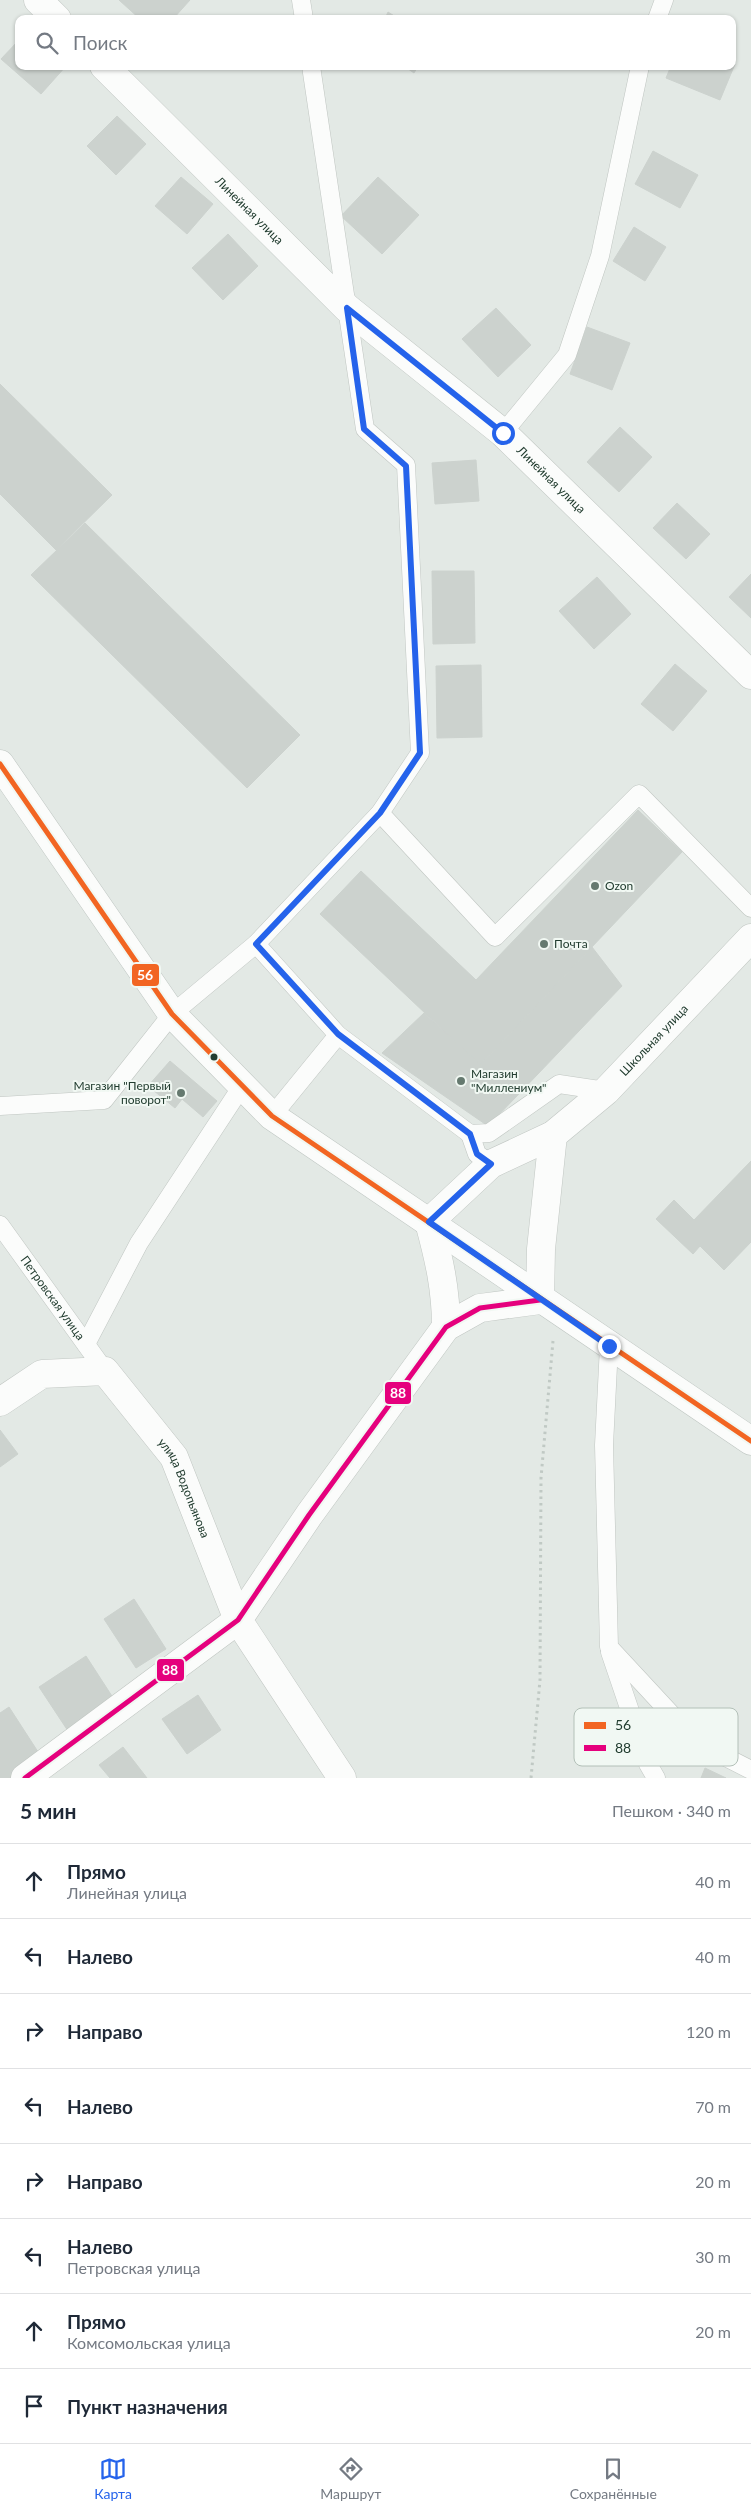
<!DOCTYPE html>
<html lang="ru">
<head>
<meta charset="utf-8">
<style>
	:root { --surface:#fff; --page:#f2f2f3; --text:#1f2937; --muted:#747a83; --line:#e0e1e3; --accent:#2563eb }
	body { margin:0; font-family:Lato,sans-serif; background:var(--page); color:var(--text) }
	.stop { position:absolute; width:15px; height:15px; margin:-11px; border:4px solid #2563eb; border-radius:50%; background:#fff }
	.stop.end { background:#2563eb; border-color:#fff; box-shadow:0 1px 5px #0008 }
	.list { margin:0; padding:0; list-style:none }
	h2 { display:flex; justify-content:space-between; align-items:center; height:65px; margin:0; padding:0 20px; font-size:21px }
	h2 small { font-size:16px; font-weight:400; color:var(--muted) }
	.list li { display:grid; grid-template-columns:32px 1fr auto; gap:15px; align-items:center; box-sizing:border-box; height:75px; padding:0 20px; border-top:1px solid var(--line) }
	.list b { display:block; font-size:19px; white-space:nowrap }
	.list p { margin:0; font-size:16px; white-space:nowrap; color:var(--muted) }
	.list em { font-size:16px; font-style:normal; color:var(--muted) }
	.icon { flex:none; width:28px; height:28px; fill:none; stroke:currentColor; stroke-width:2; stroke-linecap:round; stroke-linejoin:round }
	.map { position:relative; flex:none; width:751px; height:1778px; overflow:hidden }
	.search { position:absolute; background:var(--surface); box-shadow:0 1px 4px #0004; left:15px; right:15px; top:15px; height:55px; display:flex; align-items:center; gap:12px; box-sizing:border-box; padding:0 18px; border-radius:10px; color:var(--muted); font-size:19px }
	.sheet { height:665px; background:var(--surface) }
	nav { display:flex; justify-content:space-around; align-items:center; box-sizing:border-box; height:70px; border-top:1px solid var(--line); background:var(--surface); font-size:14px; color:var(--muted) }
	nav a { display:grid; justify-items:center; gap:2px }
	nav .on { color:var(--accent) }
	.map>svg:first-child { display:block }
</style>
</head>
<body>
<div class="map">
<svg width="751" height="1778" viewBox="0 0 751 1778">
	<rect width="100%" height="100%" fill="#e3e9e5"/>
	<g fill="#ccd2ce" stroke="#ccd2ce">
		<polygon points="119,0 190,0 173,19 140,19"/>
		<polygon points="388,12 399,19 385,19"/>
		<polygon points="19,40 19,66 66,66 41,94 1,59"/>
		<polygon points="732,63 735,64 720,100 666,78 671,66 732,66"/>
		<polygon points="404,66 418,66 414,73"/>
		<polygon points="117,116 146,144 116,175 87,146"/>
		<polygon points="653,151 698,175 680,208 635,184"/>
		<polygon points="181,177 213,204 187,234 155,206"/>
		<polygon points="378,177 419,215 382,254 341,216"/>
		<polygon points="634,227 666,247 645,281 613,261"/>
		<polygon points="228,234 258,266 223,300 192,268"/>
		<polygon points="496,308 531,345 498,377 462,339"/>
		<polygon points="587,327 630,343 612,390 570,374"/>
		<polygon points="0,384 112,495 56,550 0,494"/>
		<polygon points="620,427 652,457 619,492 587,462"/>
		<polygon points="476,460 479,501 435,504 432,463"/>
		<polygon points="677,503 710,534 686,559 653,528"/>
		<polygon points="85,523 300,735 247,788 31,575"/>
		<polygon points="432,571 474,571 475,643 433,644"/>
		<polygon points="751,574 751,618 729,597"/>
		<polygon points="597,577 631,614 594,649 559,611"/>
		<polygon points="675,664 707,691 673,731 641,704"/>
		<polygon points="481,665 482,737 437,738 436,666"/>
		<polygon points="638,810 682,852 480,1065 320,914 361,871 476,980"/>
		<polygon points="592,947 622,986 516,1097 480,1065"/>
		<polygon points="424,1013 516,1097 488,1126 382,1053"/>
		<polygon points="170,1061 217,1101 203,1117 182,1099 175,1108 148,1086"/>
		<polygon points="751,1161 751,1242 724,1270 700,1246 693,1254 656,1219 674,1200 694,1220"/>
		<polygon points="0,1430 18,1454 0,1467"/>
		<polygon points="134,1599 166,1649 136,1668 104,1619"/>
		<polygon points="86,1656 119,1707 72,1737 39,1687"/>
		<polygon points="198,1695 221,1730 187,1754 162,1719"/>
		<polygon points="9,1707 42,1758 11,1778 0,1778 0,1713"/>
		<polygon points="123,1747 147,1778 110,1778 99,1765"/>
		<polygon points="705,1768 726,1778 701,1778"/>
	</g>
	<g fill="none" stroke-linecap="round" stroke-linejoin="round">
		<defs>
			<g id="service">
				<polyline points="301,0 304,19"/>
				<polyline points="657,19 664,0"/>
				<polyline points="503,433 567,355 600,256 640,66"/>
				<polyline points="380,813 495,937 639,794 751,908"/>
				<polyline points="256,944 338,1035 470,1134 489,1133 559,1084 606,1091"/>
				<polyline points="0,1106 104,1100 172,1014 256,944 380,813 420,753 406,465 365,429 311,66"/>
				<polyline points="272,1116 338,1035"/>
				<polyline points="470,1134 477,1154 491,1164"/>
				<path id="s1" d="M0,1225l105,146"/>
				<polyline points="86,1344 139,1243 242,1086"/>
				<polyline points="609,1346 604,1445 609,1647 698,1743 751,1770"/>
				<polyline points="610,1652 648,1764 656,1778"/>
			</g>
			<g id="minor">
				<polyline points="38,0 57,19"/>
				<path id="s2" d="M104,66l243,242 156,125 248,242"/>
				<path id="s3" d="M429,1222l62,-58 62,-29 53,-44 145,-153"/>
				<polyline points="540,1300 541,1249 553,1135"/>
				<path id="s4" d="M0,1402l42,-28 63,-3 69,86 64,163 -213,158"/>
			</g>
			<g id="tertiary">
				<path d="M429,1222c10,37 17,67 17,105"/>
				<polyline points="342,1778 238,1620 309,1515 446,1327 480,1308 540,1300"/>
			</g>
			<polyline id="secondary" points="0,764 172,1014 272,1116 751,1441"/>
		</defs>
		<use href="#service" stroke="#c0c6c2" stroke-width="19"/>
		<use href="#minor" stroke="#c0c6c2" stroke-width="29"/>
		<use href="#tertiary" stroke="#c0c6c2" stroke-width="29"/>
		<use href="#secondary" stroke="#bfc6c2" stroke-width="29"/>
		<polyline stroke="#c0c9c4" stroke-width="3" stroke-dasharray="2.5 4" stroke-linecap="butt" points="531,1778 540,1680 541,1478 553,1341"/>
		<use href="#service" stroke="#fbfcfb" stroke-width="18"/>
		<use href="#minor" stroke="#fbfcfb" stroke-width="28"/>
		<use href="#tertiary" stroke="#fbfcfb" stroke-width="28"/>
		<use href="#secondary" stroke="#fbfcfb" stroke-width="28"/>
		<defs>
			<polyline id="bus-1" points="0,764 172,1014 272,1116 751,1441"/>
			<polyline id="bus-2" points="25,1778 238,1620 309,1515 446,1327 480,1308 540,1300"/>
		</defs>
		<use href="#bus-1" stroke="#f1f8f3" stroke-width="9"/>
		<use href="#bus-2" stroke="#f1f8f3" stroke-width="9"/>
		<use href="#bus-1" stroke="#f26522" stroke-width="5"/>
		<use href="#bus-2" stroke="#e5007d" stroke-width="5"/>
	</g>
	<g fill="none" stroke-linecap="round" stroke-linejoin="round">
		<polyline stroke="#2563eb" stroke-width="6" points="503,433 347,308 364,429 406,466 420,753 380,813 256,944 338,1034 470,1134 477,1154 491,1164 429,1222 609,1346"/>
	</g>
	<g fill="#65796f" stroke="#f1f8f3" stroke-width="2">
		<circle cx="595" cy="886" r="5"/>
		<circle cx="544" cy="944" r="5"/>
		<circle cx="461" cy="1081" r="5"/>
		<circle cx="181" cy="1093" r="5"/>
	</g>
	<circle fill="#213c2f" stroke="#f1f8f3" stroke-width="2" cx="214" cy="1057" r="4.5"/>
	<g text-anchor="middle" stroke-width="4" stroke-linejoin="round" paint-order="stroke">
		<g font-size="12" fill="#213c2f" stroke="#f1f8f3">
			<text dy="4" stroke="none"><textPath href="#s2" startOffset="205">Линейная улица</textPath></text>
			<text dy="4" stroke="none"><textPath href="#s2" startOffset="610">Линейная улица</textPath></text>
			<text dy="4" stroke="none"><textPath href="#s3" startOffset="292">Школьная улица</textPath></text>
			<text dy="4" stroke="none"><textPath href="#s1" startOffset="90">Петровская улица</textPath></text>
			<text dy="4" stroke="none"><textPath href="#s4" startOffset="256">улица Водопьянова</textPath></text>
		</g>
		<g font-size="12" fill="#213c2f" stroke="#f1f8f3" text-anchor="start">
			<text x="605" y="890">Ozon</text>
			<text x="554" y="948">Почта</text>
			<text x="471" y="1078">Магазин<tspan x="471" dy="14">"Миллениум"</tspan></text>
			<text x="171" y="1090" text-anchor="end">Магазин "Первый<tspan x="171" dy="14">поворот"</tspan></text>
		</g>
	</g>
	<rect x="574" y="1708" width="164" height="58" rx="8" fill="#f1f8f3" stroke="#b3c0b8" stroke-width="1"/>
	<rect x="584" y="1722" width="22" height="7" fill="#f26522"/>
	<rect x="584" y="1745" width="22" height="6" fill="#e5007d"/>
	<g font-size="14" fill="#213c2f">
		<text x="615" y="1730">56</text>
		<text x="615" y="1753">88</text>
	</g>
	<g stroke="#f1f8f3" stroke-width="2">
		<rect x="131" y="963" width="29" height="24" rx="5" fill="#f26522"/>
		<rect x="384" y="1381" width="28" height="24" rx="5" fill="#e5007d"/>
		<rect x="156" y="1658" width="29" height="24" rx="5" fill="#e5007d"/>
	</g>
	<g font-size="14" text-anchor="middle" font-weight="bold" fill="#fff">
		<text x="145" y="980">56</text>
		<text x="398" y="1398">88</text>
		<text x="170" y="1675">88</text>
	</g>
</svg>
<div class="stop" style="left:503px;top:433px"></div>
<div class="stop end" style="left:609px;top:1346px"></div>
<div class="search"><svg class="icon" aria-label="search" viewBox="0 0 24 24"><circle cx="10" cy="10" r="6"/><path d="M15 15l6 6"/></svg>Поиск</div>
</div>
<section class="sheet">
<h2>5 мин<small>Пешком · 340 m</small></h2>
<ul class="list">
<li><svg class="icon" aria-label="ahead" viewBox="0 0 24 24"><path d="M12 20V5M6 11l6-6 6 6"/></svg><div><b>Прямо</b><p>Линейная улица</p></div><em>40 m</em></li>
<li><svg class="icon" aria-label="left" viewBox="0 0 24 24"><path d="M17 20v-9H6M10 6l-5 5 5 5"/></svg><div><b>Налево</b></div><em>40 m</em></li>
<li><svg class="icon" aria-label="right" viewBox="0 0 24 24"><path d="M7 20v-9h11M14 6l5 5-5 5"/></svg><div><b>Направо</b></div><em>120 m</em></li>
<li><svg class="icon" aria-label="left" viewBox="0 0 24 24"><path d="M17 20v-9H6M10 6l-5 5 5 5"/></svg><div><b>Налево</b></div><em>70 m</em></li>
<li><svg class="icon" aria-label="right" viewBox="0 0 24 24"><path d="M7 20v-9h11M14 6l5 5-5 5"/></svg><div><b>Направо</b></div><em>20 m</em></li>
<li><svg class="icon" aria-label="left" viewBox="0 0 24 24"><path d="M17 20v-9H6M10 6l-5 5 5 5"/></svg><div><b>Налево</b><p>Петровская улица</p></div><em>30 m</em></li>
<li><svg class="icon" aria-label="ahead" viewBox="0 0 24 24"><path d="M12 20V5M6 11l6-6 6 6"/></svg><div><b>Прямо</b><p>Комсомольская улица</p></div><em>20 m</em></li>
<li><svg class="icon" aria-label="arrive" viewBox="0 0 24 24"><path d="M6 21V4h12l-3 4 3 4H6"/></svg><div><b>Пункт назначения</b></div></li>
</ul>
</section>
<nav>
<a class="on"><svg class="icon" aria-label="map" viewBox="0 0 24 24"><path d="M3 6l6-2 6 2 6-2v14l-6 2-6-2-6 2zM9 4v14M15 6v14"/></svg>Карта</a>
<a><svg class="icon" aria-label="directions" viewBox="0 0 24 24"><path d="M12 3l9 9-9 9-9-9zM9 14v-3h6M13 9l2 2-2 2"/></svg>Маршрут</a>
<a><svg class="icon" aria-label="saved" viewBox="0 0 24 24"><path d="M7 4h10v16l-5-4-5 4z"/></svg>Сохранённые</a>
</nav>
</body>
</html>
